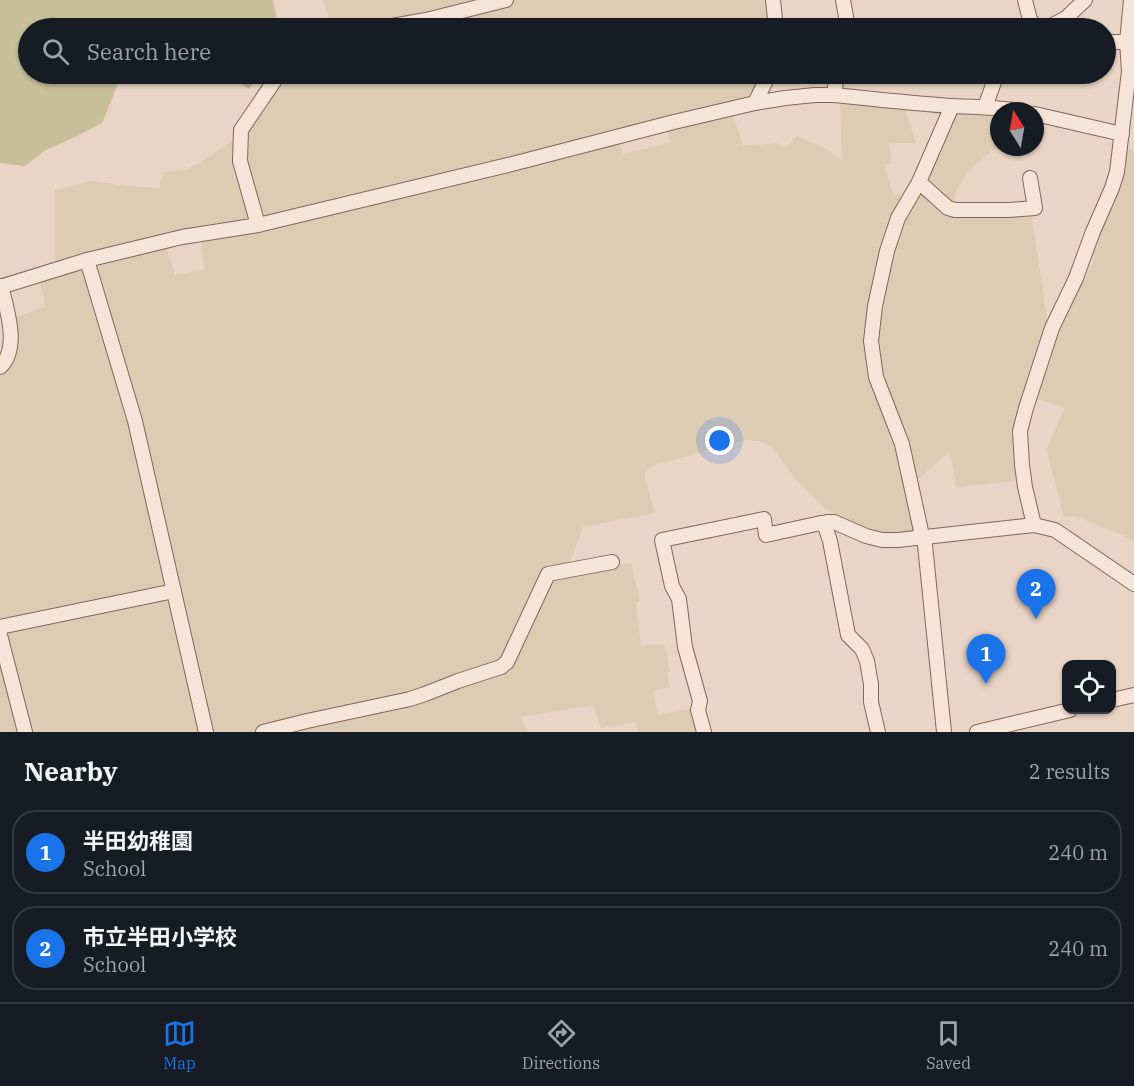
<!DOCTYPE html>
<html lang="en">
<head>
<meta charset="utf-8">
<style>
	:root { --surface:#171b24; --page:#242831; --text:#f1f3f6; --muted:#9ea1a6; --line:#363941; --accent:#1a73e8 }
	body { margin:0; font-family:"IBM Plex Serif","Noto Sans JP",serif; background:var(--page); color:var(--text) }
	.controls { position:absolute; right:18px; bottom:18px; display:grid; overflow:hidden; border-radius:12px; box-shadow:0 2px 4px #0004 }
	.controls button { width:54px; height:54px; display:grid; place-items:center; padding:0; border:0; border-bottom:2px solid var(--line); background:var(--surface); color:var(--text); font:30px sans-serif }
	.compass { position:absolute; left:990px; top:102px; width:54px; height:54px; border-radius:50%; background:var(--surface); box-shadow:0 2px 4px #0004; rotate:349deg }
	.you { position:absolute; left:720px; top:441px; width:21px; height:21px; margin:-15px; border:4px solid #fff; border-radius:50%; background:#1a73e8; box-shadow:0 0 0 9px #1a73e833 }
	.badge { display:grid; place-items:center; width:39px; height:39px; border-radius:50%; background:var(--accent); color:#fff; font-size:20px; font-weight:700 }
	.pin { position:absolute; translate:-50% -50px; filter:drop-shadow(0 2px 3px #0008) }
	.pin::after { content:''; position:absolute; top:32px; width:21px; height:18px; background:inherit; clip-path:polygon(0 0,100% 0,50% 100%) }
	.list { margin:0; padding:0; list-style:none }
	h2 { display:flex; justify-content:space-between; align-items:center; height:78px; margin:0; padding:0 24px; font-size:26px }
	h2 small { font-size:20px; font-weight:400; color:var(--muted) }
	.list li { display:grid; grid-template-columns:39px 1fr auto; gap:18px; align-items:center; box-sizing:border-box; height:84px; margin:0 12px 12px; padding:0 12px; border:2px solid var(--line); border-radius:24px }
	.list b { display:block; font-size:22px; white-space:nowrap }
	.list p { margin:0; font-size:20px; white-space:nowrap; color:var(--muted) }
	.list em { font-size:20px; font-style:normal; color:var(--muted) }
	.icon { flex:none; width:33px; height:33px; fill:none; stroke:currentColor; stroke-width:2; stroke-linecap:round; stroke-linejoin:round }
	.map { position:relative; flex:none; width:1134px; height:732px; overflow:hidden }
	.search { position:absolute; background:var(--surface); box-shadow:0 2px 4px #0004; left:18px; right:18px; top:18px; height:66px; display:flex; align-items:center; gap:15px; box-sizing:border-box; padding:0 21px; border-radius:33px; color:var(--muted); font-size:22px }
	.sheet { height:270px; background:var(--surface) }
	nav { display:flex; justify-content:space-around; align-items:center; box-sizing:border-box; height:84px; border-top:2px solid var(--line); background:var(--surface); font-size:16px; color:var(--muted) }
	nav a { display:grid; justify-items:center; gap:3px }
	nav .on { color:var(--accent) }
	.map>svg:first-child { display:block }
</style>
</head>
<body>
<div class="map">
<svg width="1134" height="732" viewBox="0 0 1134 732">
	<rect width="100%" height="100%" fill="#e9d4c5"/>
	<g fill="#decbb3">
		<polygon points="323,0 770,0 772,28 332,28"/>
		<polygon points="283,74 764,74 752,101 284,214 55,264 55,190 90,181 137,187 159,188 164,172 184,170 199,163 232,141 247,128"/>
		<polygon points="840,99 904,106 916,143 889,143 891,163 884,165 893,193 918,200 952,113 962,110 999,114 999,146 982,159 967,173 957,189 950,212 1031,212 1048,324 1032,366 1016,424 1014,450 1016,481 956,487 950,451 908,488 918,531 889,534 850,522 825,508 795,478 772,447 760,441 745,440 652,466 644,474 655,513 583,527 568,568 569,572 631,563 640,601 636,603 641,646 664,644 670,671 667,672 670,687 653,691 658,715 694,708 698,732 638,732 635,722 601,728 593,705 520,717 529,732 0,732 0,374 12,364 16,352 17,344 15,317 45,307 40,281 166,247 175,275 204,270 201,239 281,227 435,190 620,143 622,154 671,143 667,128 733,114 743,146 777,143 786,149 797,136 826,149 842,160"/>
		<polygon points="1125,147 1134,152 1134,542 1118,533 1075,516 1064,517 1047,450 1050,441 1065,407 1036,399 1064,317 1094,261 1092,252 1095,243 1119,190"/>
	</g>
	<g fill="#c6bf9a">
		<polygon points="0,0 273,0 278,25 277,28 28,28 28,74 122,74 102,123 75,137 46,150 25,166 0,163"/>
		<polygon points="223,74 261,74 249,89"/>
	</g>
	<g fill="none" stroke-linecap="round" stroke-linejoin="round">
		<defs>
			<g id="minor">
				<polyline points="773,0 776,28"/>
				<polyline points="843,0 848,28"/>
				<polyline points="1025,0 1030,20 1038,28"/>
				<polyline points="381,28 426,20 506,0"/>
				<polyline points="1047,28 1066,18 1085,0"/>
				<polyline points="1106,42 1127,42"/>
				<polyline points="834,95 837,74"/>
				<polyline points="755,103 769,74"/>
				<polyline points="985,107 997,74"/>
				<polyline points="1035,114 1122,134"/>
				<polyline points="919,182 948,208 955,210 1009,210 1035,208 1030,178"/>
				<polyline points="258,225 240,161 241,130 279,74"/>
				<polyline points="87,260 135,421 206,732"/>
				<path d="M0,287l87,-27 95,-23 76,-12 254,-61 162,-42 81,-19 30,-5 30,-3h19c38,4 77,8 116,11 23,1 46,1 70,5"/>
				<path d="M0,367c20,-18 7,-58 1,-81"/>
				<polyline points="828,522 826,529 830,541 848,635 862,649 867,661 871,684 871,702 878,732"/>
				<polyline points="1034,525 1025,487 1022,465 1020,431 1026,408 1052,328 1076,278 1092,234 1112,188 1117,172 1129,71 1127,42 1131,0"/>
				<polyline points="0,627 174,591"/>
				<polyline points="0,635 25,732"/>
				<polyline points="1112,700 1134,695"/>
				<polyline points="263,732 307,721 410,699 425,694 458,681 501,667 507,662 548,574 612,562"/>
				<polyline points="704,732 698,710 700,701 685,647 679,599 672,586 662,540 764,519 766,535 821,523 834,522 866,536 882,540 898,540 1034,525 1055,530 1134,584"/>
				<polyline points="944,732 925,545 921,531 902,444 876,377 871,341 875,306 887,251 898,218 919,182 952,106"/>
				<polyline points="977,732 1070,710"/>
			</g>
		</defs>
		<use href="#minor" stroke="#82665d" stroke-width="16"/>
		<use href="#minor" stroke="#f5e4d7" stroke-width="14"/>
	</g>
</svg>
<div class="controls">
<button><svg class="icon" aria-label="locate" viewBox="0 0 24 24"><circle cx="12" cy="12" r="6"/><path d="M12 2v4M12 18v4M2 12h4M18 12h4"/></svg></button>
</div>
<svg class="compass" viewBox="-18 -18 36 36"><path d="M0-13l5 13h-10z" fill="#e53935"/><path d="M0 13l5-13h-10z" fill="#9ea1a6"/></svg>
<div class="you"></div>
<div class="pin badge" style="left:986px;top:684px">1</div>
<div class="pin badge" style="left:1036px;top:619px">2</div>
<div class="search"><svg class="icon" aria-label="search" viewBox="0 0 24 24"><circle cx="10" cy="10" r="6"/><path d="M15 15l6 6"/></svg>Search here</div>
</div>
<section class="sheet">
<h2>Nearby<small>2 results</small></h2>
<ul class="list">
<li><span class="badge">1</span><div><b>半田幼稚園</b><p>School</p></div><em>240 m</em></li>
<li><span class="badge">2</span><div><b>市立半田小学校</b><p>School</p></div><em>240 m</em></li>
</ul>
</section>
<nav>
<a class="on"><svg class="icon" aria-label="map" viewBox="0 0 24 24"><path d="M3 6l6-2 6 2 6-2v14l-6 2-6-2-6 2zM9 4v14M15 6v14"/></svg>Map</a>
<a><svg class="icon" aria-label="directions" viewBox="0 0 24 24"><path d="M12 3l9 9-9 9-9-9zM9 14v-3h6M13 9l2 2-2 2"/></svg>Directions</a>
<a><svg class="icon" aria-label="saved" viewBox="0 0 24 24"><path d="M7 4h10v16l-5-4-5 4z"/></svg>Saved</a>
</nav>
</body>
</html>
